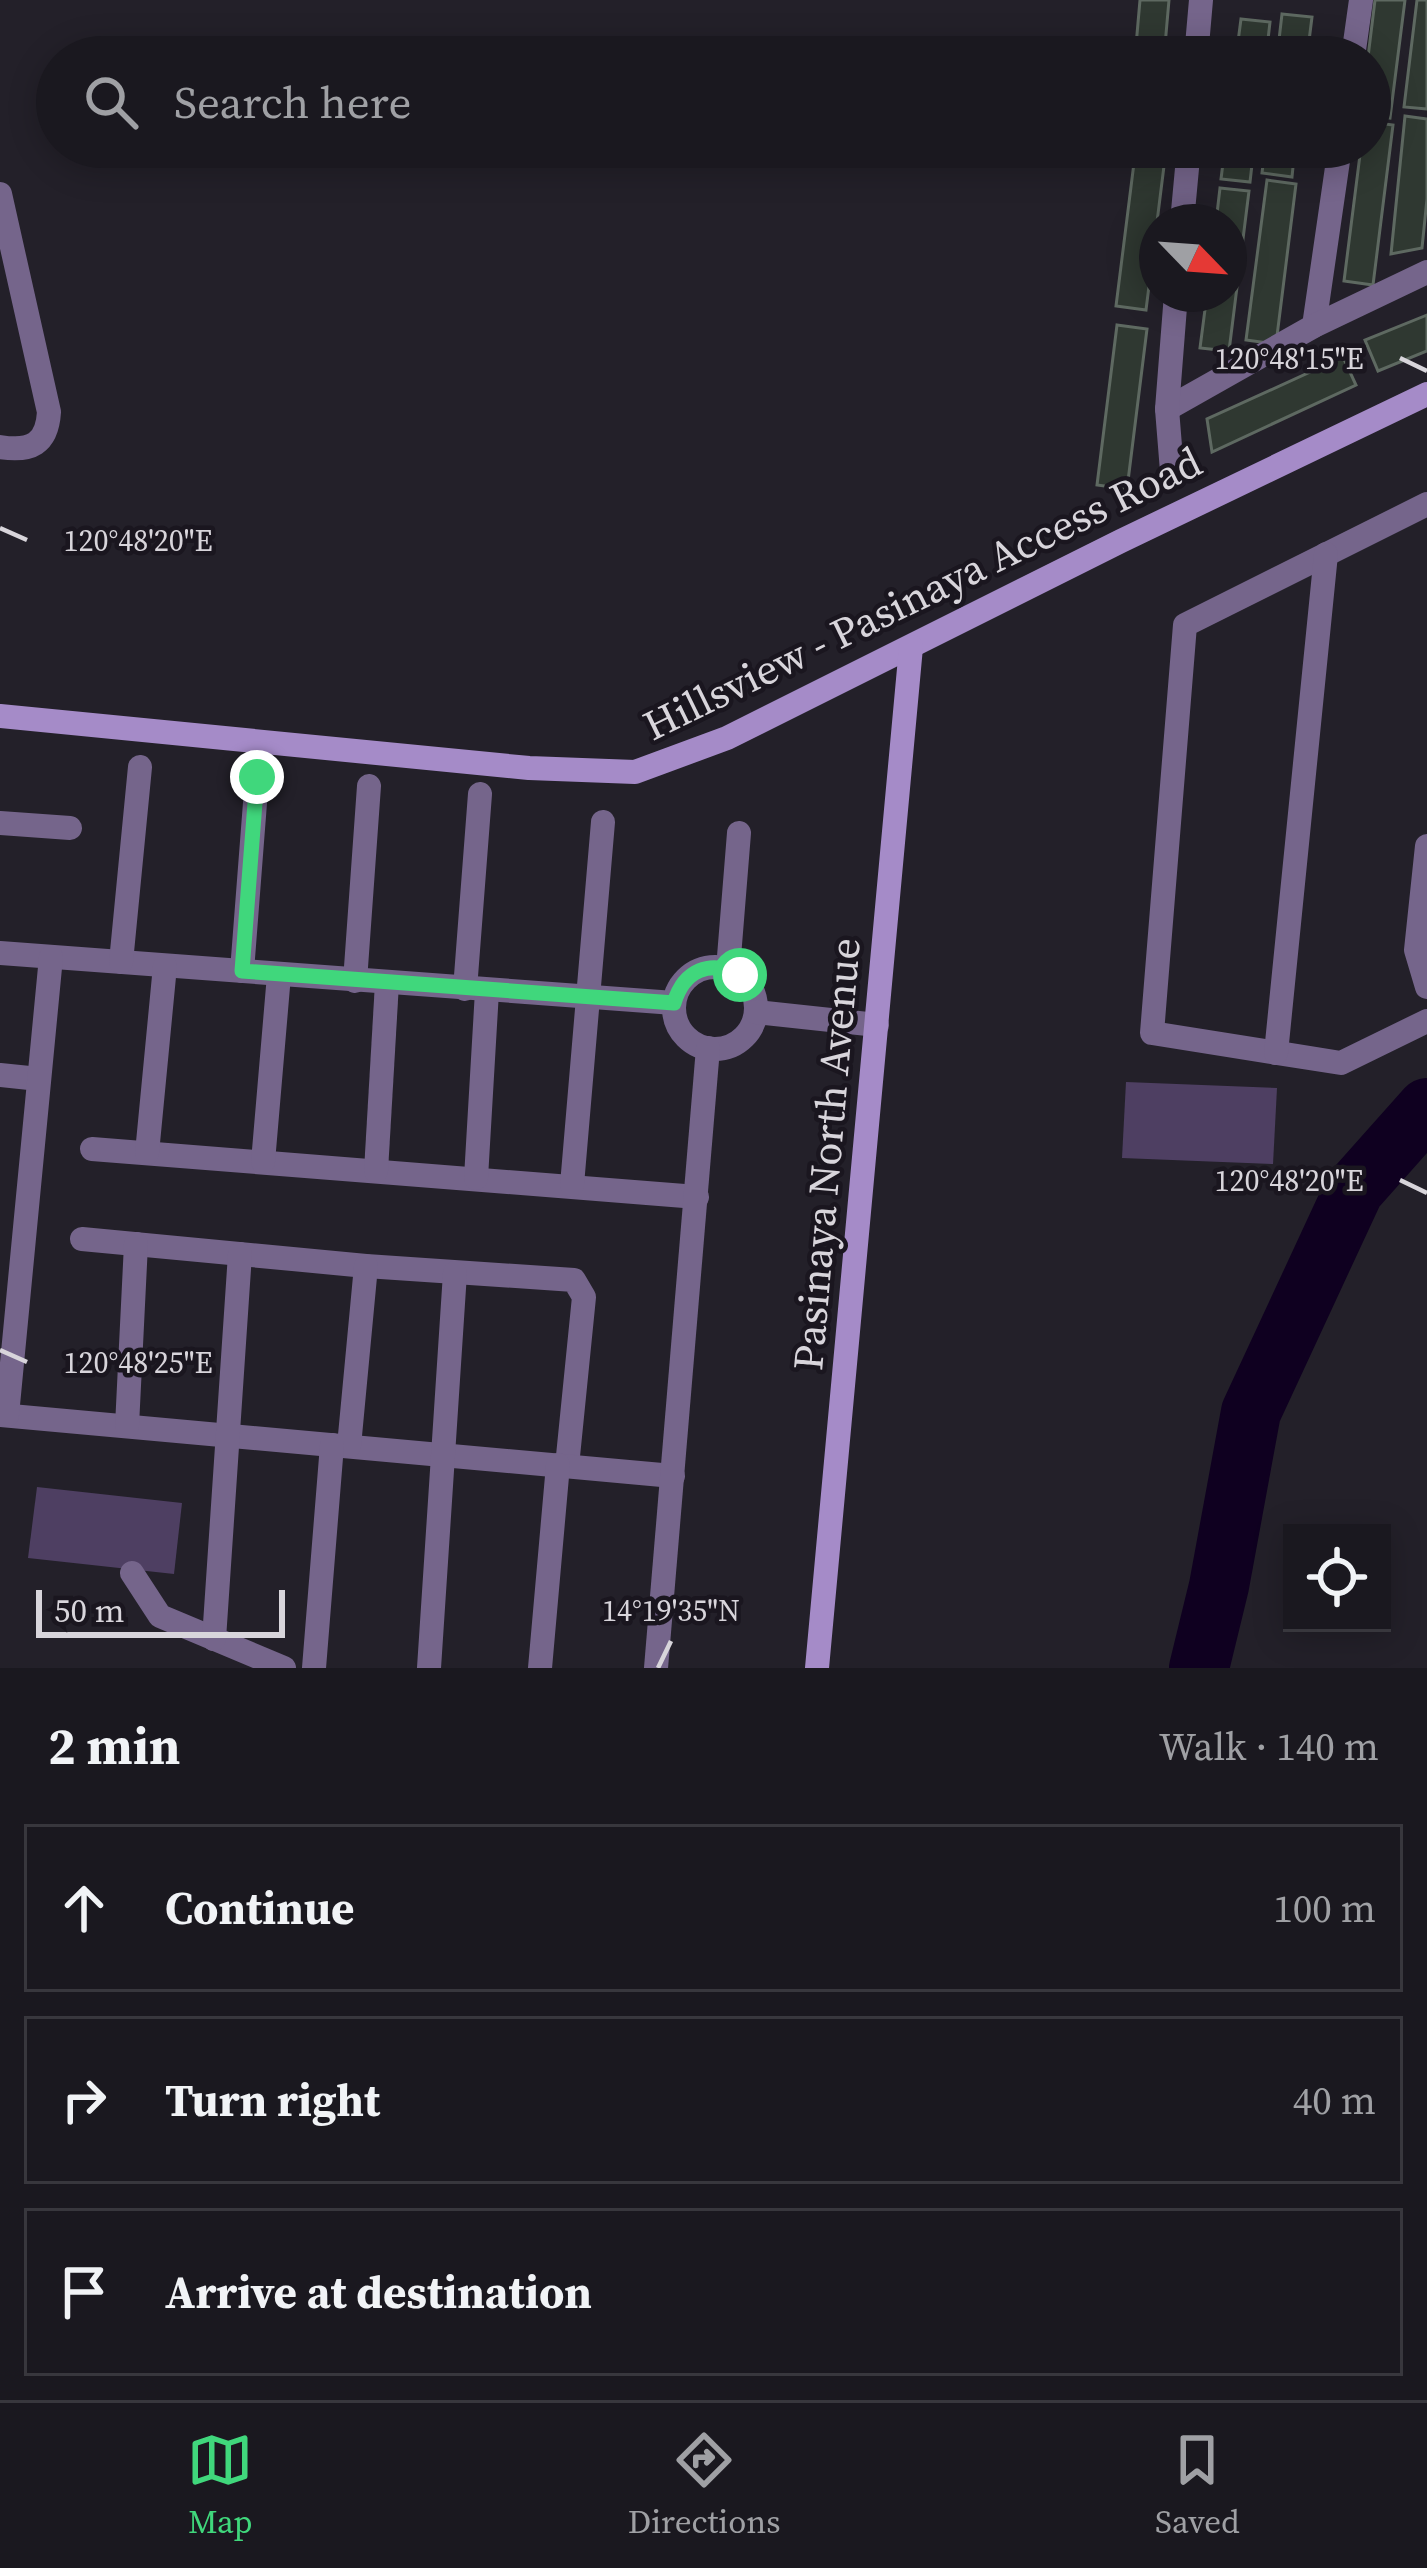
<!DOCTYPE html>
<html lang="en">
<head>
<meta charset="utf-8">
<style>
	:root { --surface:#1a181f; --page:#27252c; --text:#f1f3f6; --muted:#9fa0a4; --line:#38373d; --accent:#40d77c }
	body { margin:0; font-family:"Source Serif 4",serif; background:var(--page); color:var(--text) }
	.controls { position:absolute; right:36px; bottom:36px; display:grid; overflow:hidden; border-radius:0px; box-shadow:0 6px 30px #0003 }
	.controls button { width:108px; height:108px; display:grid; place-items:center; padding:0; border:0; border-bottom:3px solid var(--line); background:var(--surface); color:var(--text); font:60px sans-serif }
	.compass { position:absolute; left:1139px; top:204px; width:108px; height:108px; border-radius:50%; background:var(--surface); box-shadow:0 6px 30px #0003; rotate:115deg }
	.scale { position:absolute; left:36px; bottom:30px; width:249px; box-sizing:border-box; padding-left:12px; border:6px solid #d8d5db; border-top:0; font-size:33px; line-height:42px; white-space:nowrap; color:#d8d5db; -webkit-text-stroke:9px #1a161f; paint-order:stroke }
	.stop { position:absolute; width:36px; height:36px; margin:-27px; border:9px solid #40d77c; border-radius:50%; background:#fff }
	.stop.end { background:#40d77c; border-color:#fff; box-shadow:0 3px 12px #0008 }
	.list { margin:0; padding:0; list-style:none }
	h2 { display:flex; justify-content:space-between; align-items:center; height:156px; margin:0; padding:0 48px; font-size:51px }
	h2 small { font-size:39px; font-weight:400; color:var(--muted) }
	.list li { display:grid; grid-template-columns:78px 1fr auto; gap:36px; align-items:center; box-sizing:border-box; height:168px; margin:0 24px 24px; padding:0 24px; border:3px solid var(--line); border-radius:0px }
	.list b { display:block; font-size:45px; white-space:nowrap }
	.list em { font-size:39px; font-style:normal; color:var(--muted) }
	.icon { flex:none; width:66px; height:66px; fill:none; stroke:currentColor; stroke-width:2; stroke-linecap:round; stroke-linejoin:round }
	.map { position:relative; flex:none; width:1427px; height:1668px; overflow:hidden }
	.search { position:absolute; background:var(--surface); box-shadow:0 6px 30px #0003; left:36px; right:36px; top:36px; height:132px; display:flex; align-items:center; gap:30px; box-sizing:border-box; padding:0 42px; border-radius:66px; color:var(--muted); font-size:45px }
	.sheet { height:732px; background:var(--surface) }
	nav { display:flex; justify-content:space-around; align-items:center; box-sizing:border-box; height:168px; border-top:3px solid var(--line); background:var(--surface); font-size:33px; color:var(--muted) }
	nav a { display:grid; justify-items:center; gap:6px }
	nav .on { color:var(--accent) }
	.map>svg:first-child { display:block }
</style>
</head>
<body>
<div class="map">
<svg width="1427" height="1668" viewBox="0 0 1427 1668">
	<rect width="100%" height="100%" fill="#232029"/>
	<g fill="#4e3f62">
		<polygon points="1126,1082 1277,1088 1273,1164 1122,1158"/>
		<polygon points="37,1487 182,1503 174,1574 28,1558"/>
	</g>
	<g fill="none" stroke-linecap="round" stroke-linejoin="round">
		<polyline stroke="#0f0020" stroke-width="60" points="1199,1668 1219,1586 1251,1412 1354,1190 1427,1108"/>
	</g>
	<g fill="#2f3831" stroke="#5e6961" stroke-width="3">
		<polygon points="1140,0 1169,0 1164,57 1135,57"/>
		<polygon points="1375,0 1405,0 1390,118 1370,116 1368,57"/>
		<polygon points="1417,0 1427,0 1427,109 1404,107"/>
		<polygon points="1282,14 1312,17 1307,57 1277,57"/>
		<polygon points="1241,19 1270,22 1266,57 1236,57"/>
		<polygon points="1405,116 1427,119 1427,199 1422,248 1391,254"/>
		<polygon points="1370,122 1393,125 1373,285 1344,281 1361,147 1370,147"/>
		<polygon points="1136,147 1166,150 1146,310 1116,306"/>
		<polygon points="1225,147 1254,147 1250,182 1221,179"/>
		<polygon points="1265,147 1295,147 1292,177 1262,173"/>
		<polygon points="1267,180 1296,184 1276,344 1246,340"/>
		<polygon points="1220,188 1249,191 1229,351 1200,348 1207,294 1229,294 1229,222 1216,222"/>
		<polygon points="1427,315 1427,351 1378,371 1365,340"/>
		<polygon points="1117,325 1147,329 1127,489 1097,485"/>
		<polygon points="1343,357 1356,385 1212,452 1207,419"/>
	</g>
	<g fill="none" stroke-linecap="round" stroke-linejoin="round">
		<g stroke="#75658b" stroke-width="24">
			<polyline points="1196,57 1201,0"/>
			<polyline points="1353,57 1361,0"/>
			<path d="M0,194l49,218c-2,32 -18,40 -49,35"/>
			<polyline points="1182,222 1189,147"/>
			<polyline points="1314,326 1340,147"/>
			<polyline points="1167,409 1314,326 1427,272"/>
			<polyline points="1172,471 1167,409 1176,294"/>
			<polyline points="1427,504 1185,625 1152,1033 1341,1063 1427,1021"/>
			<polyline points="0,823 70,828"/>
			<polyline points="1427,846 1416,950 1427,987"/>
			<polyline points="0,953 674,1003"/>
			<polyline points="121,962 140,767"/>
			<circle cx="715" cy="1008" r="41"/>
			<polyline points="728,969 739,833"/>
			<polyline points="242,971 257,777"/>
			<polyline points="355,981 369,786"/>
			<polyline points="465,989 480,794"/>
			<polyline points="756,1012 877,1025"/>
			<polyline points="1276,1053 1326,554"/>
			<polyline points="0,1075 39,1079"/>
			<polyline points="92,1149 697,1197"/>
			<polyline points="147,1153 165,966"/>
			<polyline points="263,1162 279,975"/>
			<polyline points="376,1171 387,983"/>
			<polyline points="476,1178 487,991"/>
			<polyline points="572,1185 603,822"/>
			<polyline points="82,1239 366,1266 574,1280 584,1297 567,1466"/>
			<polyline points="0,1415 673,1476"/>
			<polyline points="7,1415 51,957"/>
			<polyline points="127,1426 136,1244"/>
			<polyline points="349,1446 366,1266"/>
			<polyline points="132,1573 160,1616 284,1668"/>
			<polyline points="214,1639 240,1254"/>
			<polyline points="314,1668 332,1445"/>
			<polyline points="429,1668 455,1273"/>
			<polyline points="540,1668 558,1465"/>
			<polyline points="656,1668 708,1048"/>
		</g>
		<g stroke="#a58bc8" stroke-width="24">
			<polyline points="0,716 529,768 635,772 727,738 1121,541 1427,394"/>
			<polyline points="817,1668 911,647"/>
		</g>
	</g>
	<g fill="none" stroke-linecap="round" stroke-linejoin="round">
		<path stroke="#40d77c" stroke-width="15" d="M257,777l-15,194 432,32c10,-33 36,-44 66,-28"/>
	</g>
	<path fill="none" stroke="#d8d5db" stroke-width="4.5" d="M1400,358l27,13M0,528l27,12M1400,1180l27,13M0,1350l27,12M658,1668l13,-27"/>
	<g text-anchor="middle" stroke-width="9" stroke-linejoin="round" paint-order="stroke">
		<g font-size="42" fill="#d8d5db" stroke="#1a161f">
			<text transform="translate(922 593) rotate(-26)" y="15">Hillsview - Pasinaya Access Road</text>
			<text transform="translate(826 1154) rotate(-85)" y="15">Pasinaya North Avenue</text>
		</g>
	</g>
	<g font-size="30" text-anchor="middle" fill="#d8d5db" stroke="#1a161f" stroke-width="9" stroke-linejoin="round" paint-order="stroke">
		<text x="1289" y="369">120°48'15"E</text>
		<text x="138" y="551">120°48'20"E</text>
		<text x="1289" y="1191">120°48'20"E</text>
		<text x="138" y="1373">120°48'25"E</text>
		<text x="671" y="1621">14°19'35"N</text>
	</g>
</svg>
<div class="controls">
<button><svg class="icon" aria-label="locate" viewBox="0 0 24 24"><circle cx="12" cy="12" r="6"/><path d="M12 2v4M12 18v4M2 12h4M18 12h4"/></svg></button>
</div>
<svg class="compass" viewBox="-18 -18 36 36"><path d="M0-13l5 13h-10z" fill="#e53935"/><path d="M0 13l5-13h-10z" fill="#9fa0a4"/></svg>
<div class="scale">50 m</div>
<div class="stop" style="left:740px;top:975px"></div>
<div class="stop end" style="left:257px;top:777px"></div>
<div class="search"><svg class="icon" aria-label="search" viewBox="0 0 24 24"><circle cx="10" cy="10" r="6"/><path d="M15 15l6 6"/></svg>Search here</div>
</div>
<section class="sheet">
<h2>2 min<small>Walk · 140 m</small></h2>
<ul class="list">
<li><svg class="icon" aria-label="ahead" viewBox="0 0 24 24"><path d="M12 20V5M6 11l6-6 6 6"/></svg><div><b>Continue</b></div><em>100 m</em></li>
<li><svg class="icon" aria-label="right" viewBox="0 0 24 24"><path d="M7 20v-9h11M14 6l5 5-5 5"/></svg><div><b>Turn right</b></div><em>40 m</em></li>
<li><svg class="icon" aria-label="arrive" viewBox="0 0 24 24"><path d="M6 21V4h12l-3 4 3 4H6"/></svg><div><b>Arrive at destination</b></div></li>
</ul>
</section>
<nav>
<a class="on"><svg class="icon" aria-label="map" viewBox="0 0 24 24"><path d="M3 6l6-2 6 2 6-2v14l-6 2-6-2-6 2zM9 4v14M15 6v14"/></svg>Map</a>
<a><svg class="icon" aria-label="directions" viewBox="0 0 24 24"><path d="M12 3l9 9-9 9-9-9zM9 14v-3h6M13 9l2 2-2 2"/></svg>Directions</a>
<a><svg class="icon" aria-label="saved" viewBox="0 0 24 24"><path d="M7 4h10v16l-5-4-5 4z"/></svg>Saved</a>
</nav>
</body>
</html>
